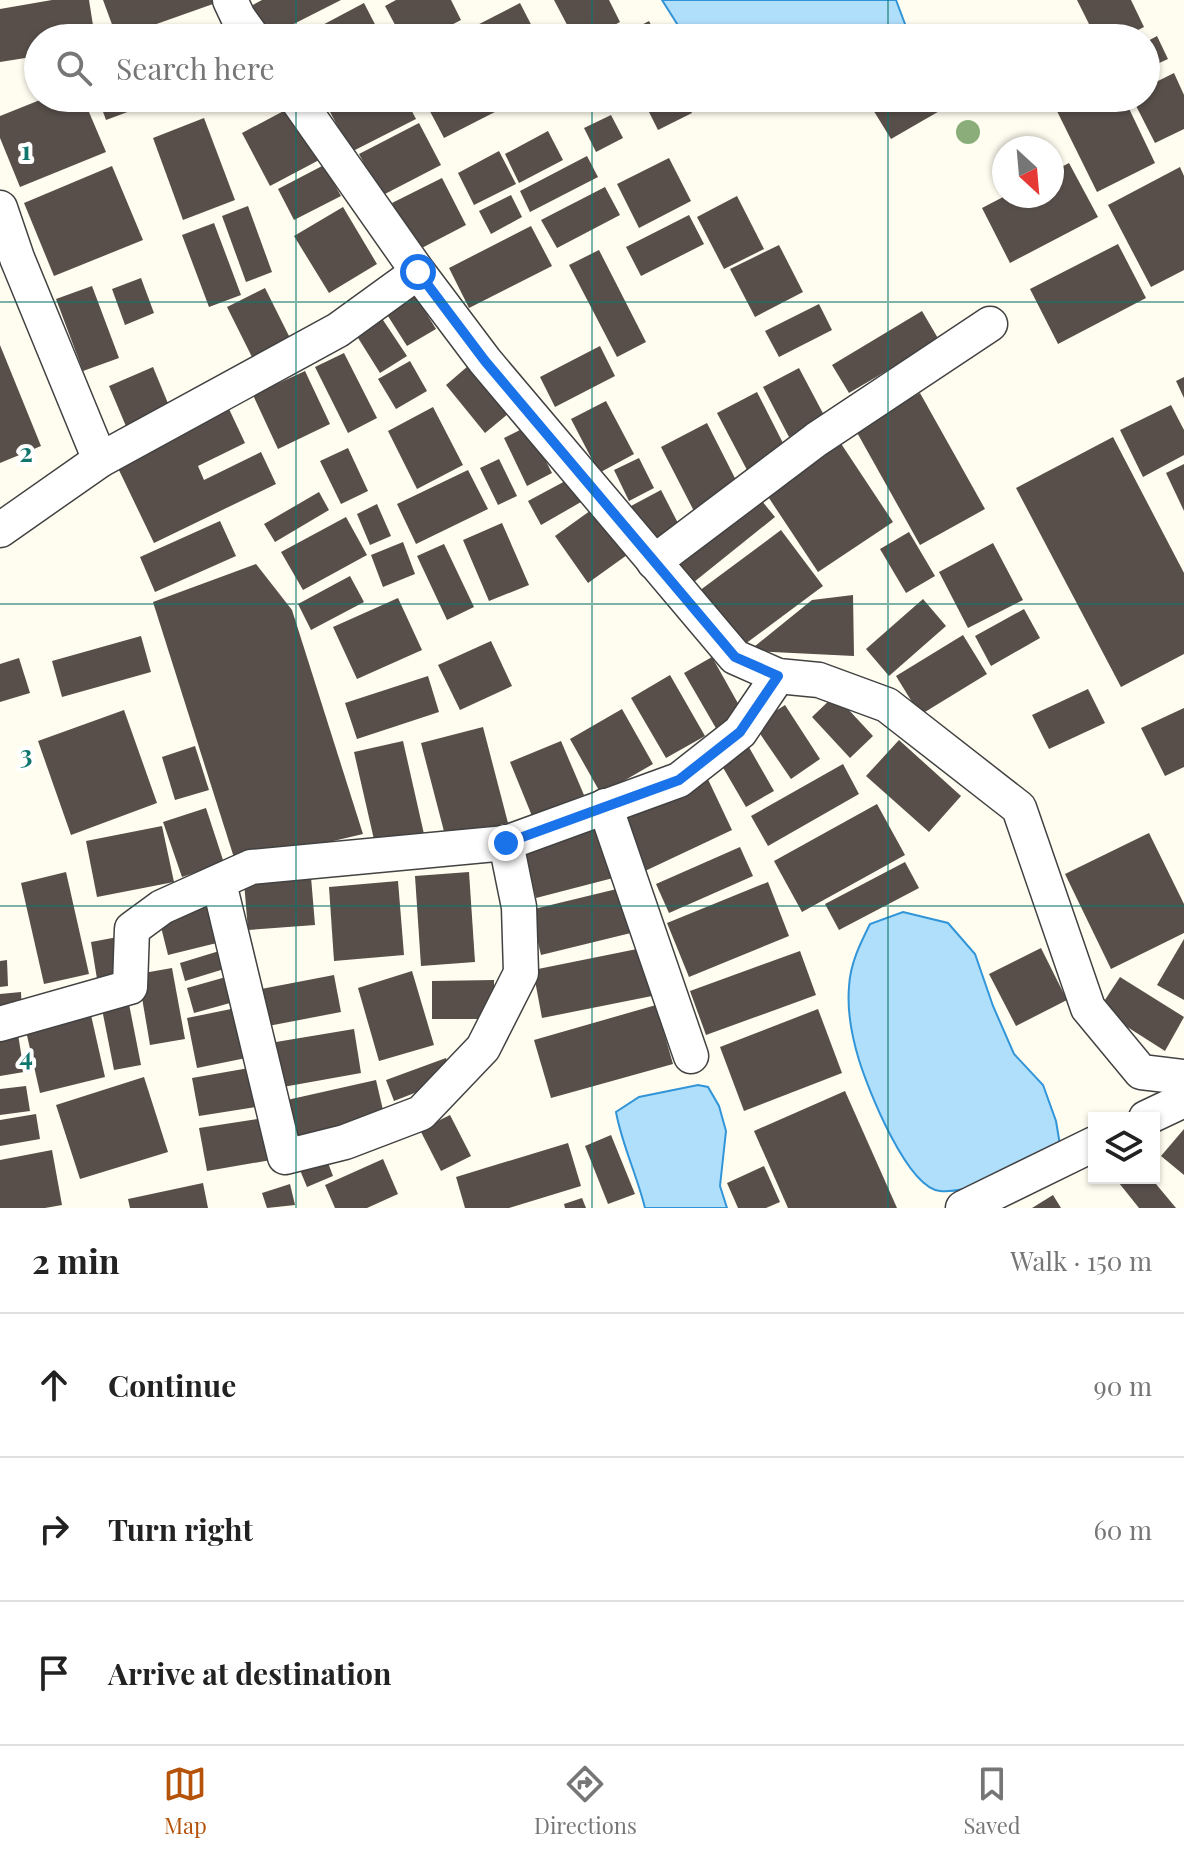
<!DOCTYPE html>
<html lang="en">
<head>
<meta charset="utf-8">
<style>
	:root { --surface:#fff; --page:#f2f2f2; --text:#222; --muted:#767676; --line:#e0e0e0; --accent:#b45309 }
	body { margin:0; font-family:"Playfair Display",serif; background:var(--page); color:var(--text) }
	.controls { position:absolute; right:24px; bottom:24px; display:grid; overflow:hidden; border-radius:0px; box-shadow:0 2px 6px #0004 }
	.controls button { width:72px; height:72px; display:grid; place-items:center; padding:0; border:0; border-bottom:2px solid var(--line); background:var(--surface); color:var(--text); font:40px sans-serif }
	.compass { position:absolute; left:992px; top:136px; width:72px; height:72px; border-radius:50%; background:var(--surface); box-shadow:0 2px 6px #0004; rotate:154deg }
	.stop { position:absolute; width:24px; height:24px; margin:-18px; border:6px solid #1a73e8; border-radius:50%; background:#fff }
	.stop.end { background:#1a73e8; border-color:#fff; box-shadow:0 2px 8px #0008 }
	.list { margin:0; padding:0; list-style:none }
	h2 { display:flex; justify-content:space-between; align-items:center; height:104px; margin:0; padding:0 32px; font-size:34px }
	h2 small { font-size:26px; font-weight:400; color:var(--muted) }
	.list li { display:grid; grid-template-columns:52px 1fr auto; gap:24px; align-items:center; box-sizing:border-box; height:144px; padding:0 32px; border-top:2px solid var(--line) }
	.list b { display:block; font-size:30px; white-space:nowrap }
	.list em { font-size:26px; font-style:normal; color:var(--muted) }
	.icon { flex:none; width:44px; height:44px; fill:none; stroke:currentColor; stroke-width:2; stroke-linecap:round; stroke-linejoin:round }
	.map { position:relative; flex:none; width:1184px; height:1208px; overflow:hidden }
	.search { position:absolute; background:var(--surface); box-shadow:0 2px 6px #0004; left:24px; right:24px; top:24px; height:88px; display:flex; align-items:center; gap:20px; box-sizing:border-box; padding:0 28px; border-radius:44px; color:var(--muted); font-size:30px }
	.sheet { height:536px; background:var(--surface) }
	nav { display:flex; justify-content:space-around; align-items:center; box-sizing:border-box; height:112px; border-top:2px solid var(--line); background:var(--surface); font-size:22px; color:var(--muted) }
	nav a { display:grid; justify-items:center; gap:4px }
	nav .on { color:var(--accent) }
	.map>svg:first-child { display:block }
</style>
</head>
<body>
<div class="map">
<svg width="1184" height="1208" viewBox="0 0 1184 1208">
	<rect width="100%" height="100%" fill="#fffcf0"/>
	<g fill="#b0dffb" stroke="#3195d8" stroke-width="2">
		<polygon points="662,0 896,0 908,32 904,38 686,38"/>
		<path d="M903,912l45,11 27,31 18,52 21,48 29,31 13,36 5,30c-34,14 -85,43 -121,40 -33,-3 -72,-102 -81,-131 -7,-23 -12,-49 -10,-73 1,-23 11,-43 21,-63z"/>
		<path d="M698,1085l10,2 11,19 7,25 -6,55 7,22h-82c-8,-33 -23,-63 -29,-96l23,-15z"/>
	</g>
	<g fill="#584f4a">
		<polygon points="52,0 89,0 95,38 38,38 38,56 0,62 0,9"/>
		<polygon points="103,0 212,0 213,4 117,38"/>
		<polygon points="262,0 341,0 268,37 251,6"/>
		<polygon points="396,0 451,0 461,20 426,38 402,38 385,6"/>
		<polygon points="554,0 609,0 620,22 590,38 574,38"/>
		<polygon points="1077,0 1131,0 1144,27 1122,38 1096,38"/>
		<polygon points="364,3 382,38 298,38"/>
		<polygon points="520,3 538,38 452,38"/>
		<polygon points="649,21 658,38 617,38"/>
		<polygon points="1157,36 1168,59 1146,69 1146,42"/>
		<polygon points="1174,73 1184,95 1184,129 1155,143 1132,98 1146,98 1146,87"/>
		<polygon points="45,98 83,98 106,152 20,187 0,138 0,116"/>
		<polygon points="98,98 165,98 106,120"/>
		<polygon points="348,98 405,98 416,119 351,152 328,108"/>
		<polygon points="423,98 522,98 444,138"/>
		<polygon points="583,98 604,98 588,106"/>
		<polygon points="642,98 685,98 692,113 658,130"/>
		<polygon points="871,98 962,98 891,139 867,100"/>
		<polygon points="1057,98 1124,98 1155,163 1097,192 1052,101"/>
		<polygon points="293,106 321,159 270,186 242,133"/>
		<polygon points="611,115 623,138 596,152 584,128"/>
		<polygon points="204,118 235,200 183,220 153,138"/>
		<polygon points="419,123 441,165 381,196 359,154"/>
		<polygon points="548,131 563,160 519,183 505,154"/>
		<polygon points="499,151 516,184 474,205 458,173"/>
		<polygon points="587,156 598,177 530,212 520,191"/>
		<polygon points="669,158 691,201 639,228 617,184"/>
		<polygon points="1069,163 1098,217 1010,263 982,208 1005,196 1052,196 1052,172"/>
		<polygon points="324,165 341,196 294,220 278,189"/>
		<polygon points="112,166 143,240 54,276 24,203"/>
		<polygon points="1180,167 1184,176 1184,270 1151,287 1108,205"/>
		<polygon points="442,178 466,225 416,251 392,203"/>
		<polygon points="605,187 620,215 557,248 541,220"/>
		<polygon points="511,195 522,217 491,234 479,211"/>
		<polygon points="737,196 764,249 724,269 697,217"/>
		<polygon points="248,206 272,272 246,282 222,216"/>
		<polygon points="343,207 377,264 329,293 294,236"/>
		<polygon points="689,215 704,244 641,276 626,247"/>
		<polygon points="214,223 241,295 209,307 182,235"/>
		<polygon points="531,226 552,266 469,308 449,268"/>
		<polygon points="1118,244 1146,298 1058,344 1030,289"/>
		<polygon points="779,245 803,292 755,317 730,269"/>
		<polygon points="599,250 646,342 617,357 569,265"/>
		<polygon points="141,278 154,313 125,325 112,289"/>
		<polygon points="92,286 119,358 83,371 56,299"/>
		<polygon points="265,288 294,346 256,365 227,307"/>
		<polygon points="415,295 436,329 407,346 386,313"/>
		<polygon points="819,304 832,330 779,357 765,331"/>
		<polygon points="922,311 939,340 849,393 832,365"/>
		<polygon points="381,317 407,356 380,373 355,333"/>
		<polygon points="0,345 41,446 0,463"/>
		<polygon points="600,346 615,376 555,407 540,377"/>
		<polygon points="344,353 377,418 348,433 315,367"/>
		<polygon points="475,360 515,408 485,433 446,385"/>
		<polygon points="410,361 427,391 396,409 378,379"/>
		<polygon points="153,367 172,413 128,431 109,386"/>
		<polygon points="799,368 826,419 789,437 763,387"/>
		<polygon points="305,371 330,424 278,449 253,395"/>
		<polygon points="1184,377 1184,398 1176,381"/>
		<polygon points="757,392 786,449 747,470 717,413"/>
		<polygon points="920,393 985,509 920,545 855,429"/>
		<polygon points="606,401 634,454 599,473 571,419"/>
		<polygon points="1171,405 1184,430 1184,455 1143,477 1120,430"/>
		<polygon points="433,407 463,465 417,489 388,431"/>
		<polygon points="229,409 245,443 198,466 204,480 261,452 276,484 154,543 116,464"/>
		<polygon points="707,423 742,492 696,515 661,447"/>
		<polygon points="528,426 552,473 527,486 504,438"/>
		<polygon points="836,436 893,522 818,572 761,486"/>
		<polygon points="1113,437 1184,573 1184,654 1121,687 1016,488"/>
		<polygon points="348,448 368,491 341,504 320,461"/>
		<polygon points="639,458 654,488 629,501 614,470"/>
		<polygon points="499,459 517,496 498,505 480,468"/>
		<polygon points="1184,464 1184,511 1166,473"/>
		<polygon points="468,470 488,509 416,544 397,504"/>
		<polygon points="569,479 581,502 541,525 528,501"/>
		<polygon points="661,490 682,531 653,547 631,506"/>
		<polygon points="319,492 329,510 275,542 264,524"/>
		<polygon points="757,495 775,517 694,582 676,561"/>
		<polygon points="377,504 391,536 370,545 357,514"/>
		<polygon points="594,508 627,555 588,583 555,536"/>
		<polygon points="346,517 367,555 303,590 281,552"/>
		<polygon points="220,521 236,556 155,592 140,557"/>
		<polygon points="502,523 529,585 489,601 463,540"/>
		<polygon points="781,530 823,586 741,647 699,591"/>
		<polygon points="909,532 935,576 906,593 880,549"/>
		<polygon points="403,542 415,574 383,587 371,555"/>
		<polygon points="993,543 1023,600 968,628 939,572"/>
		<polygon points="444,544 474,607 447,620 417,556"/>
		<polygon points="256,564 292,610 363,834 236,864 153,602"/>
		<polygon points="350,576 364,602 311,630 298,604"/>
		<polygon points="853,595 854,656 749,651 812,600"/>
		<polygon points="398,598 422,650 357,679 333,627"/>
		<polygon points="923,599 946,626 889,676 866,649"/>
		<polygon points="1024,609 1040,638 991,666 975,636"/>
		<polygon points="963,635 987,674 920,715 896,676"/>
		<polygon points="141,636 151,672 62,697 52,661"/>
		<polygon points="491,641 512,686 460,710 438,665"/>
		<polygon points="712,657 744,714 717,730 684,673"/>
		<polygon points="19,658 30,693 0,702 0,664"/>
		<polygon points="670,675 705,736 666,758 631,698"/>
		<polygon points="428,676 439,712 357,739 345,703"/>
		<polygon points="1088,689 1105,723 1049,749 1032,715"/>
		<polygon points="835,695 873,736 850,758 812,717"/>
		<polygon points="785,705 820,759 791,779 754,725"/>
		<polygon points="1184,708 1184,767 1165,776 1141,728"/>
		<polygon points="622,709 653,764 601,794 570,739"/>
		<polygon points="124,710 157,803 71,835 38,741"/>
		<polygon points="483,727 508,823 446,839 421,743"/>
		<polygon points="899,740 961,796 929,832 866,776"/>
		<polygon points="403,741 424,834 375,844 354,752"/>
		<polygon points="561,741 584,795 532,816 510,762"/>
		<polygon points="746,742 774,791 746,807 718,759"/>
		<polygon points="195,746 209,790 175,800 162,757"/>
		<polygon points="843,764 859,794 768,846 751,816"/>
		<polygon points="705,773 732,830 645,871 618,815"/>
		<polygon points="877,804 905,855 802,912 774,861"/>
		<polygon points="206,808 224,863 182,877 163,822"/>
		<polygon points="603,822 617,877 536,898 522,843"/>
		<polygon points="162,826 174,882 97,897 86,841"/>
		<polygon points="1149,833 1184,904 1184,933 1111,969 1065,874"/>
		<polygon points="740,847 753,876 669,913 656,884"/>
		<polygon points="905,862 919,888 839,930 825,904"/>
		<polygon points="66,872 89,974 44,984 21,883"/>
		<polygon points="469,872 475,962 421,966 415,876"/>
		<polygon points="311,877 315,925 248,930 244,882"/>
		<polygon points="398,881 404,955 334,961 329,887"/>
		<polygon points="768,882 789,936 689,977 667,923"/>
		<polygon points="625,887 635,932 541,955 530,910"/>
		<polygon points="220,900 229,940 168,955 158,915"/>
		<polygon points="123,936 129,972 97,979 91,942"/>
		<polygon points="1184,939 1184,1000 1157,985"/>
		<polygon points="229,948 234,966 185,981 180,963"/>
		<polygon points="642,948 652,996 542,1018 533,970"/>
		<polygon points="1041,948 1067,1000 1016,1026 989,974"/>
		<polygon points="800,951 816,995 706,1035 690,991"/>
		<polygon points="7,960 8,986 0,987 0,961"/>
		<polygon points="172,968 185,1039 150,1045 138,974"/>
		<polygon points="412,971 434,1045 379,1061 358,988"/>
		<polygon points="233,975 241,1000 194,1013 187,988"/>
		<polygon points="334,975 341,1012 263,1027 256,990"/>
		<polygon points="1120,977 1184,1017 1165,1051 1099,1009"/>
		<polygon points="494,980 494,1019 432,1019 432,981"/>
		<polygon points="21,992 22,1014 0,1016 0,994"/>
		<polygon points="129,1004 141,1065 114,1070 102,1009"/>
		<polygon points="656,1005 673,1064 551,1098 534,1040"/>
		<polygon points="236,1008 246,1058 197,1068 187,1018"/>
		<polygon points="818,1009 842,1073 744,1111 720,1047"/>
		<polygon points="91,1015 105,1077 40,1093 26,1031"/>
		<polygon points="354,1029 361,1073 283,1087 276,1042"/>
		<polygon points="18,1034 24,1072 0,1076 0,1037"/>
		<polygon points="446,1058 453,1078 394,1101 386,1080"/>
		<polygon points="249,1068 256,1107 199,1116 192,1078"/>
		<polygon points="144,1077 168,1152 80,1179 56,1105"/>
		<polygon points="376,1080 386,1123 296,1143 287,1100"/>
		<polygon points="26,1086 30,1111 0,1115 0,1089"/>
		<polygon points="845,1091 897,1208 788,1208 754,1131"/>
		<polygon points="36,1114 40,1139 0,1146 0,1120"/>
		<polygon points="450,1115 471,1156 441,1171 420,1130"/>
		<polygon points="264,1118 271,1160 207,1171 199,1128"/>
		<polygon points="1184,1129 1184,1175 1161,1156"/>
		<polygon points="611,1135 635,1194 608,1204 585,1146"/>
		<polygon points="568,1143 581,1186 509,1208 465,1208 456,1177"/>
		<polygon points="52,1150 62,1205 45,1208 0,1208 0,1160"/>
		<polygon points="324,1152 333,1176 307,1187 297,1163"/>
		<polygon points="383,1159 398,1194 367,1208 335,1208 325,1185"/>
		<polygon points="764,1166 780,1202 766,1208 738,1208 727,1183"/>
		<polygon points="1115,1178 1151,1178 1176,1208 1139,1208"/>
		<polygon points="203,1183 208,1208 130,1208 128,1199"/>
		<polygon points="290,1184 295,1205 267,1208 262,1193"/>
		<polygon points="1053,1195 1061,1208 1032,1208"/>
		<polygon points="582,1198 586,1208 565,1208 564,1204"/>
	</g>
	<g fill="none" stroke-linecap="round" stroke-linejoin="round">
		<defs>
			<g id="minor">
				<polyline points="230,0 238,17 253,38"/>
				<polyline points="296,98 418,272 485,361 735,657 778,676 819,680 887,705 1019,808 1088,1008 1141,1072 1184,1077"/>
				<polyline points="0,208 17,258 100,460"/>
				<polyline points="0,530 100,460 338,330 418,272"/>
				<polyline points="654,562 817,439 990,324"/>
				<polyline points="605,806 691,1056"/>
				<polyline points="219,883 285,1157 345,1142 421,1113 483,1048 521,973 519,907 506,843"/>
				<polyline points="0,1024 130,987 132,929 162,907 251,867 506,843 679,780 740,732 778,676"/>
				<polyline points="1146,1118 1184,1100"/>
				<polyline points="963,1208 1094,1144"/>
			</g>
		</defs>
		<use href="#minor" stroke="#424242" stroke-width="37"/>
		<use href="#minor" stroke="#fff" stroke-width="34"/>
	</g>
	<circle fill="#8aad7a" cx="968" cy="132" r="12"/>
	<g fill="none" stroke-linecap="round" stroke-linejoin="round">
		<polyline stroke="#1a73e8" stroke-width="10" points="418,272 485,361 735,657 778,676 740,732 679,780 506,843"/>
	</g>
	<path fill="none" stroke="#0f766e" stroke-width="2" stroke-opacity="0.55" d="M296,0v38M592,0v38M888,0v38M296,98v1110M592,98v1110M888,98v1110M0,302h1184M0,604h1184M0,906h1184"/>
	<g font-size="26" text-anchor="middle" font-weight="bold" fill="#0f766e" stroke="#fff" stroke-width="8" stroke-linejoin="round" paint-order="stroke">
		<text x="26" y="160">1</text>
		<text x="26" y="462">2</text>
		<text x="26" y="764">3</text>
		<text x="26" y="1066">4</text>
	</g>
</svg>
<div class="controls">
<button><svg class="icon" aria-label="layers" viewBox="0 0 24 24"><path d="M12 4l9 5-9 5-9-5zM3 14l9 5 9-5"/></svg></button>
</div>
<svg class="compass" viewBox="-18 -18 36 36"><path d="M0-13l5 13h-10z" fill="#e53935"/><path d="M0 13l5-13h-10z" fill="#767676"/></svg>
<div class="stop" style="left:418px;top:272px"></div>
<div class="stop end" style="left:506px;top:843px"></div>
<div class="search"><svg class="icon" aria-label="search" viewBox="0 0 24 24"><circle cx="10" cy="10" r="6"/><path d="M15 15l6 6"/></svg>Search here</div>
</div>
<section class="sheet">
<h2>2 min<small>Walk · 150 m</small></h2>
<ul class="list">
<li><svg class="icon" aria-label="ahead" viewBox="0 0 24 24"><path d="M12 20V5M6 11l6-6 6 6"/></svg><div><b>Continue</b></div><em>90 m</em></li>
<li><svg class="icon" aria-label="right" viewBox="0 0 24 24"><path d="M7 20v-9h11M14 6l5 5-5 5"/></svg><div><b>Turn right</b></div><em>60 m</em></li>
<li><svg class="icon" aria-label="arrive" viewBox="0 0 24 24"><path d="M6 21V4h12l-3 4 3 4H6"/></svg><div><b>Arrive at destination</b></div></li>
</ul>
</section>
<nav>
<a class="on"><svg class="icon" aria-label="map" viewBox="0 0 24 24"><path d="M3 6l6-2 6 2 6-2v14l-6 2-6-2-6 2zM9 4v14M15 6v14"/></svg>Map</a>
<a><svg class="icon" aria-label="directions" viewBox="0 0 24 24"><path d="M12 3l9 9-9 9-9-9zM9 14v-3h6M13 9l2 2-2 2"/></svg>Directions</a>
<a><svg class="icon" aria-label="saved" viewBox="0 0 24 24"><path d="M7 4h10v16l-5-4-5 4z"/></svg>Saved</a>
</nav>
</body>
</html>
